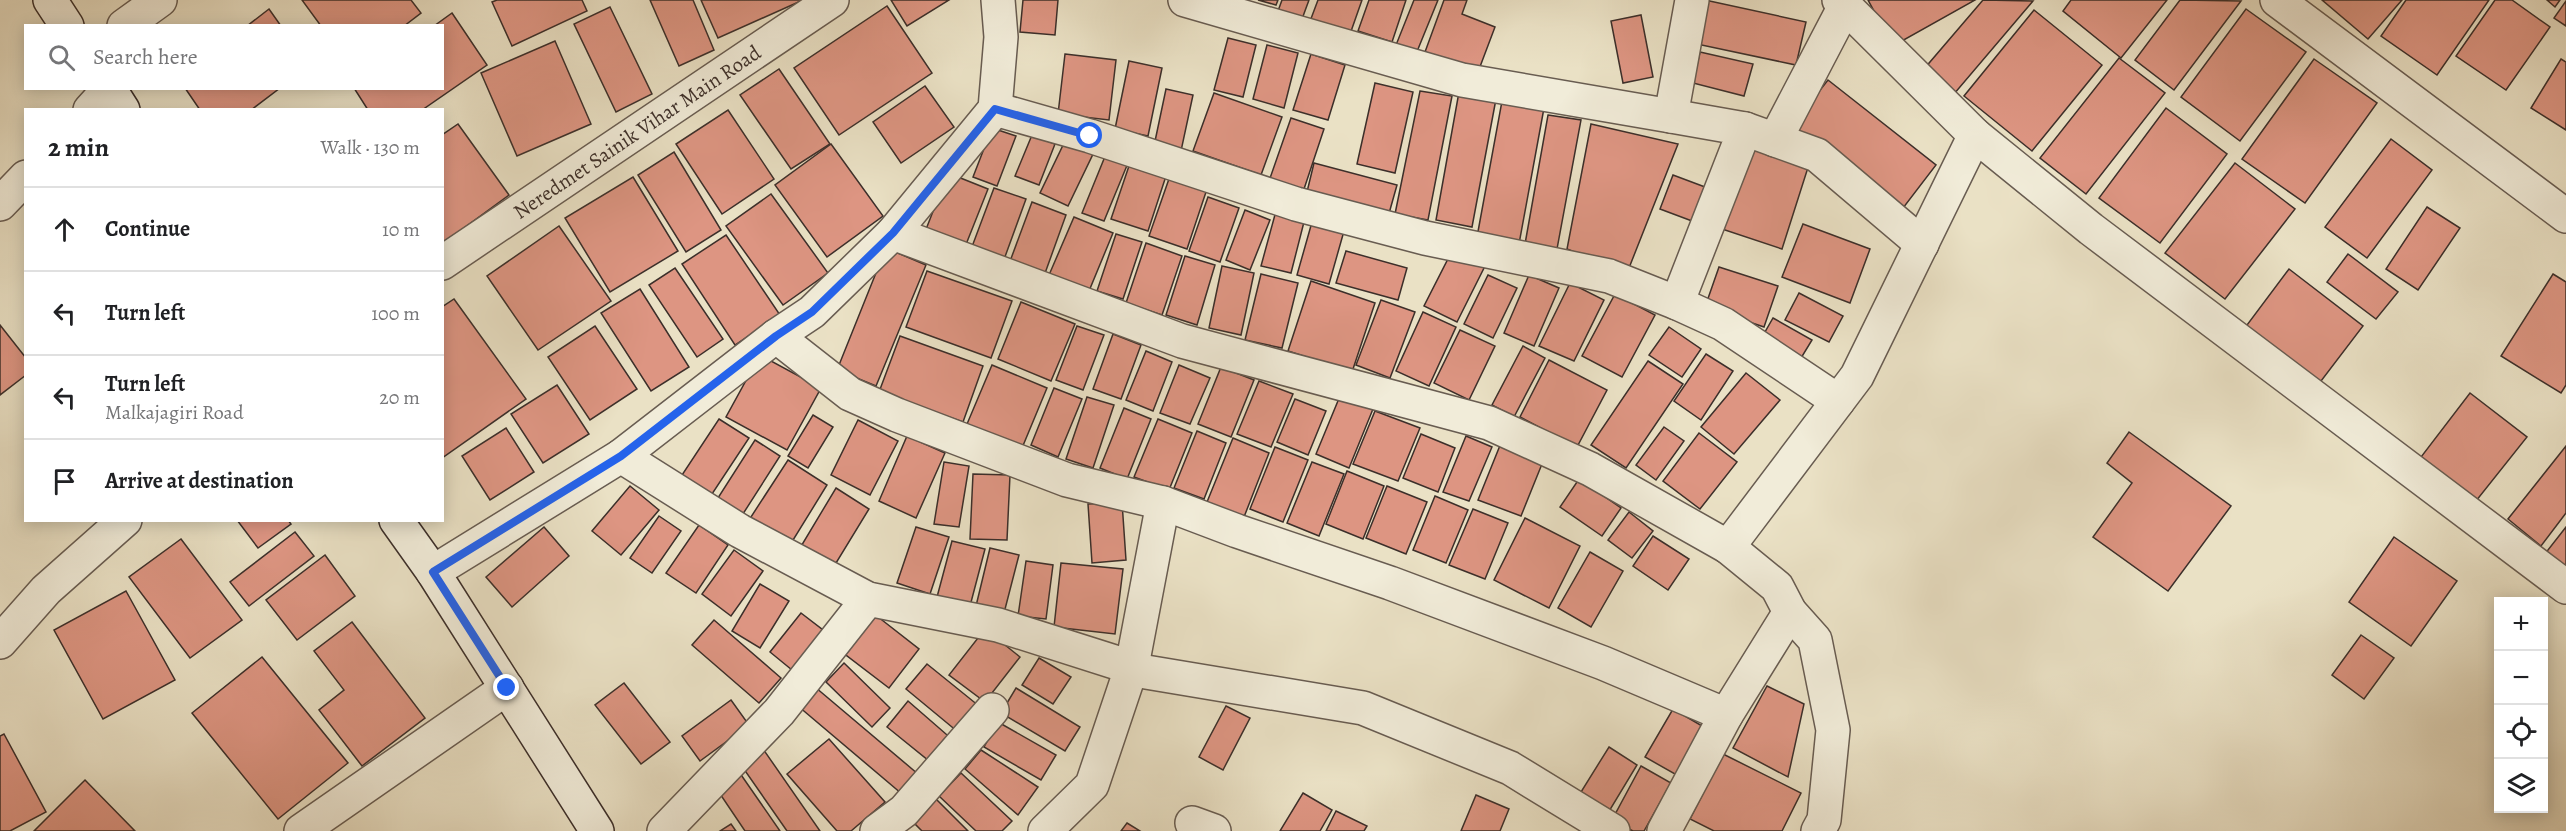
<!DOCTYPE html>
<html lang="en">
<head>
<meta charset="utf-8">
<style>
	:root { --surface:#fff; --page:#f6f6f6; --text:#202124; --muted:#757577; --line:#e0e0e0 }
	body { margin:0; font-family:Alegreya,serif; background:var(--page); color:var(--text) }
	.controls { position:absolute; right:18px; bottom:18px; display:grid; overflow:hidden; border-radius:0px; box-shadow:0 3px 15px #0003 }
	.controls button { width:54px; height:54px; display:grid; place-items:center; padding:0; border:0; border-bottom:2px solid var(--line); background:var(--surface); color:var(--text); font:30px sans-serif }
	.stop { position:absolute; width:18px; height:18px; margin:-14px; border:4px solid #2563eb; border-radius:50%; background:#fff }
	.stop.end { background:#2563eb; border-color:#fff; box-shadow:0 2px 6px #0008 }
	.list { margin:0; padding:0; list-style:none }
	h2 { display:flex; justify-content:space-between; align-items:center; height:78px; margin:0; padding:0 24px; font-size:26px }
	h2 small { font-size:20px; font-weight:400; color:var(--muted) }
	.list li { display:grid; grid-template-columns:39px 1fr auto; gap:18px; align-items:center; box-sizing:border-box; height:84px; padding:0 24px; border-top:2px solid var(--line) }
	.list b { display:block; font-size:22px; white-space:nowrap }
	.list p { margin:0; font-size:20px; white-space:nowrap; color:var(--muted) }
	.list em { font-size:20px; font-style:normal; color:var(--muted) }
	.icon { flex:none; width:33px; height:33px; fill:none; stroke:currentColor; stroke-width:2; stroke-linecap:round; stroke-linejoin:round }
	.map { position:relative; flex:none; width:2566px; height:831px; overflow:hidden }
	.search { position:absolute; background:var(--surface); box-shadow:0 3px 15px #0003; left:24px; top:24px; width:420px; height:66px; display:flex; align-items:center; gap:15px; box-sizing:border-box; padding:0 21px; border-radius:0px; color:var(--muted); font-size:22px }
	.panel { position:absolute; background:var(--surface); box-shadow:0 3px 15px #0003; left:24px; top:108px; width:420px; height:414px; border-radius:0px }
	.map>svg:first-child { display:block }
</style>
</head>
<body>
<div class="map">
<svg width="2566" height="831" viewBox="0 0 2566 831">
	<rect width="100%" height="100%" fill="#eae1c5"/>
	<filter id="stains"><feTurbulence type="fractalNoise" baseFrequency=".00333" numOctaves="4"/><feColorMatrix values="0 0 0 0 .2 0 0 0 0 .09 0 0 0 0 .02 0 0 0 .5 -.17"/></filter>
	<radialGradient id="worn" r=".72"><stop offset=".6" stop-color="#630" stop-opacity="0"/><stop offset="1" stop-color="#630" stop-opacity=".3"/></radialGradient>
	<g fill="#dd9582" stroke="#3c2f2a" stroke-width="1.5">
		<polygon points="302,0 411,0 421,13 404,26 321,26"/>
		<polygon points="497,0 582,0 587,11 512,46 492,2"/>
		<polygon points="650,0 693,0 714,50 679,66"/>
		<polygon points="701,0 803,0 718,38"/>
		<polygon points="891,0 949,0 907,26"/>
		<polygon points="1023,0 1058,0 1055,35 1020,32"/>
		<polygon points="1258,0 1278,0 1276,5"/>
		<polygon points="1282,0 1309,0 1302,19 1278,11"/>
		<polygon points="1318,0 1362,0 1349,37 1309,24"/>
		<polygon points="1369,0 1406,0 1392,42 1358,31"/>
		<polygon points="1414,0 1438,0 1416,54 1396,45"/>
		<polygon points="1444,0 1467,0 1462,14 1495,27 1478,72 1425,52"/>
		<polygon points="1705,0 1806,22 1796,65 1692,43"/>
		<polygon points="1868,0 1975,0 1893,46"/>
		<polygon points="1983,0 2033,1 1954,94 1924,69"/>
		<polygon points="2071,0 2167,0 2121,58 2063,11"/>
		<polygon points="2180,0 2241,1 2174,90 2135,60"/>
		<polygon points="2322,0 2402,0 2368,39"/>
		<polygon points="2406,0 2489,0 2437,75 2381,36"/>
		<polygon points="2495,0 2512,0 2550,27 2506,90 2456,56"/>
		<polygon points="2547,0 2560,0 2555,7"/>
		<polygon points="2566,1 2566,26 2554,18"/>
		<polygon points="887,6 932,73 839,135 794,68"/>
		<polygon points="610,7 652,94 616,112 574,24"/>
		<polygon points="269,9 281,26 247,26"/>
		<polygon points="2246,9 2306,52 2240,141 2181,97"/>
		<polygon points="2034,10 2102,65 2032,151 1964,96"/>
		<polygon points="452,13 487,65 422,110 368,110 354,88 442,88 442,26 434,26"/>
		<polygon points="1641,15 1653,77 1623,83 1611,21"/>
		<polygon points="1228,38 1256,45 1243,97 1214,90"/>
		<polygon points="555,41 591,124 517,156 481,73"/>
		<polygon points="1267,45 1298,53 1284,108 1253,99"/>
		<polygon points="1700,52 1753,64 1744,96 1693,83"/>
		<polygon points="1065,54 1116,60 1109,120 1058,114"/>
		<polygon points="1311,54 1345,65 1328,120 1293,110"/>
		<polygon points="2119,58 2165,93 2086,194 2040,158"/>
		<polygon points="2314,59 2377,103 2305,203 2242,159"/>
		<polygon points="2561,59 2566,62 2566,130 2531,108"/>
		<polygon points="1129,61 1162,68 1148,136 1115,129"/>
		<polygon points="779,69 830,144 791,169 740,95"/>
		<polygon points="1828,80 1936,165 1900,212 1791,127"/>
		<polygon points="1375,83 1413,92 1395,173 1357,164"/>
		<polygon points="925,86 954,127 901,163 873,122"/>
		<polygon points="185,88 280,88 251,110 200,110"/>
		<polygon points="1166,89 1193,95 1181,151 1154,146"/>
		<polygon points="1420,91 1452,96 1428,220 1395,214"/>
		<polygon points="1459,92 1496,99 1472,227 1436,220"/>
		<polygon points="1214,93 1282,117 1261,175 1193,151"/>
		<polygon points="1502,101 1544,108 1519,244 1477,237"/>
		<polygon points="2166,108 2227,154 2160,243 2099,198"/>
		<polygon points="728,110 774,179 722,214 676,144"/>
		<polygon points="1548,115 1581,120 1557,249 1525,244"/>
		<polygon points="1291,118 1324,129 1302,195 1268,184"/>
		<polygon points="458,124 509,195 442,244 442,135"/>
		<polygon points="1591,124 1678,144 1627,273 1567,249"/>
		<polygon points="992,128 1016,136 997,186 973,177"/>
		<polygon points="1032,135 1055,144 1039,185 1015,176"/>
		<polygon points="1746,137 1811,158 1782,249 1716,227"/>
		<polygon points="1066,139 1094,152 1068,206 1040,193"/>
		<polygon points="2391,139 2432,170 2367,258 2325,227"/>
		<polygon points="831,144 883,216 827,257 775,185"/>
		<polygon points="674,152 721,230 686,252 638,175"/>
		<polygon points="1106,154 1128,163 1104,221 1082,213"/>
		<polygon points="1130,163 1166,176 1148,231 1111,219"/>
		<polygon points="1314,163 1397,185 1388,217 1306,196"/>
		<polygon points="2235,163 2295,209 2225,299 2165,253"/>
		<polygon points="948,173 988,189 963,252 923,237"/>
		<polygon points="1673,175 1713,190 1700,224 1660,209"/>
		<polygon points="1170,176 1207,189 1187,249 1149,236"/>
		<polygon points="633,177 678,251 610,292 565,218"/>
		<polygon points="994,188 1026,199 1002,265 970,252"/>
		<polygon points="771,194 828,273 783,305 726,226"/>
		<polygon points="1208,197 1239,208 1220,262 1189,251"/>
		<polygon points="1032,202 1066,215 1044,276 1009,264"/>
		<polygon points="2427,207 2460,228 2418,290 2386,269"/>
		<polygon points="1245,210 1270,220 1250,270 1226,260"/>
		<polygon points="1276,211 1305,218 1291,273 1261,266"/>
		<polygon points="1074,217 1113,233 1089,291 1049,275"/>
		<polygon points="1312,222 1344,231 1329,284 1297,275"/>
		<polygon points="1803,224 1870,249 1850,303 1782,277"/>
		<polygon points="559,226 611,301 538,350 487,276"/>
		<polygon points="1116,234 1142,242 1123,299 1097,291"/>
		<polygon points="726,235 780,315 735,345 682,264"/>
		<polygon points="1146,243 1182,256 1162,315 1126,303"/>
		<polygon points="886,248 926,265 876,386 837,370"/>
		<polygon points="1453,249 1485,266 1457,322 1424,306"/>
		<polygon points="1346,251 1407,268 1398,300 1336,283"/>
		<polygon points="2348,254 2398,292 2376,319 2327,282"/>
		<polygon points="1185,256 1215,265 1197,325 1166,315"/>
		<polygon points="1222,266 1254,273 1241,335 1209,328"/>
		<polygon points="1719,267 1778,286 1764,327 1705,307"/>
		<polygon points="675,268 723,339 697,357 649,285"/>
		<polygon points="2289,269 2363,326 2318,385 2244,329"/>
		<polygon points="927,271 1012,301 991,358 906,327"/>
		<polygon points="1261,274 1298,283 1282,348 1245,340"/>
		<polygon points="2553,274 2566,282 2566,385 2561,393 2501,356"/>
		<polygon points="1488,275 1517,288 1493,338 1464,324"/>
		<polygon points="1529,275 1559,288 1534,346 1504,333"/>
		<polygon points="1311,281 1375,303 1352,372 1288,351"/>
		<polygon points="1570,283 1604,300 1574,361 1539,346"/>
		<polygon points="640,289 689,367 651,391 601,313"/>
		<polygon points="1799,293 1843,316 1829,342 1785,320"/>
		<polygon points="1615,294 1655,315 1622,377 1582,356"/>
		<polygon points="454,299 526,399 442,458 442,307"/>
		<polygon points="1381,300 1415,312 1390,378 1356,365"/>
		<polygon points="1021,302 1075,324 1051,381 998,359"/>
		<polygon points="1423,312 1456,327 1429,386 1396,371"/>
		<polygon points="1773,318 1812,340 1795,368 1757,346"/>
		<polygon points="0,325 26,358 26,375 0,395"/>
		<polygon points="595,326 637,389 590,420 548,357"/>
		<polygon points="1077,326 1104,335 1083,390 1056,380"/>
		<polygon points="1669,327 1701,349 1682,377 1649,355"/>
		<polygon points="1460,330 1495,346 1469,400 1434,383"/>
		<polygon points="1113,334 1141,345 1121,399 1093,389"/>
		<polygon points="900,336 983,366 963,422 879,392"/>
		<polygon points="1523,346 1545,358 1514,417 1492,405"/>
		<polygon points="1146,351 1172,362 1153,411 1126,400"/>
		<polygon points="1706,354 1733,371 1701,420 1674,401"/>
		<polygon points="760,355 821,388 787,450 726,417"/>
		<polygon points="1549,360 1607,390 1577,447 1520,417"/>
		<polygon points="1648,361 1683,384 1626,468 1591,445"/>
		<polygon points="992,365 1047,388 1022,448 967,424"/>
		<polygon points="1179,365 1210,378 1190,424 1160,413"/>
		<polygon points="1221,367 1254,380 1231,437 1198,424"/>
		<polygon points="1746,373 1780,400 1734,454 1701,427"/>
		<polygon points="1259,381 1293,394 1271,447 1237,434"/>
		<polygon points="557,385 589,434 543,463 511,414"/>
		<polygon points="1054,388 1082,399 1058,457 1031,445"/>
		<polygon points="2470,393 2527,437 2476,501 2421,457"/>
		<polygon points="1340,396 1373,409 1349,468 1316,454"/>
		<polygon points="1087,397 1114,405 1093,468 1066,459"/>
		<polygon points="1295,399 1326,411 1308,455 1277,442"/>
		<polygon points="1124,408 1151,419 1127,479 1100,468"/>
		<polygon points="1375,411 1420,428 1398,481 1353,464"/>
		<polygon points="813,415 833,427 808,468 788,456"/>
		<polygon points="719,419 749,438 712,494 682,475"/>
		<polygon points="1158,419 1192,433 1169,490 1134,477"/>
		<polygon points="858,420 898,441 870,495 831,475"/>
		<polygon points="1664,427 1684,441 1656,480 1636,465"/>
		<polygon points="506,428 534,472 490,500 462,456"/>
		<polygon points="1197,431 1226,443 1204,499 1174,488"/>
		<polygon points="2129,432 2231,506 2168,591 2093,537 2132,483 2107,463"/>
		<polygon points="1699,433 1737,462 1700,509 1663,481"/>
		<polygon points="1421,434 1455,448 1438,492 1403,478"/>
		<polygon points="907,436 945,453 916,518 879,501"/>
		<polygon points="1466,436 1492,447 1469,501 1443,492"/>
		<polygon points="1233,438 1269,453 1244,517 1207,502"/>
		<polygon points="755,440 780,456 741,517 716,501"/>
		<polygon points="1501,443 1544,459 1521,516 1478,500"/>
		<polygon points="2566,446 2566,513 2541,546 2508,519"/>
		<polygon points="1275,447 1308,460 1283,522 1250,509"/>
		<polygon points="788,460 827,485 790,545 749,520"/>
		<polygon points="944,462 969,466 959,527 934,524"/>
		<polygon points="1312,462 1344,474 1319,536 1287,523"/>
		<polygon points="1347,471 1384,486 1363,539 1326,524"/>
		<polygon points="973,474 1010,475 1007,540 970,539"/>
		<polygon points="1579,479 1621,508 1602,536 1560,507"/>
		<polygon points="630,486 659,510 621,555 592,531"/>
		<polygon points="1387,486 1427,502 1406,554 1366,538"/>
		<polygon points="836,488 869,509 833,568 800,548"/>
		<polygon points="1435,496 1468,510 1446,563 1413,550"/>
		<polygon points="1122,502 1126,560 1092,563 1088,504"/>
		<polygon points="1473,509 1508,523 1485,579 1449,565"/>
		<polygon points="1629,512 1653,531 1632,558 1608,540"/>
		<polygon points="659,516 681,531 652,573 630,558"/>
		<polygon points="1525,518 1580,546 1549,608 1494,580"/>
		<polygon points="237,520 288,520 291,524 258,548"/>
		<polygon points="699,525 728,545 696,593 666,573"/>
		<polygon points="544,527 569,556 512,607 486,577"/>
		<polygon points="916,527 949,537 930,594 897,583"/>
		<polygon points="2566,527 2566,572 2544,555"/>
		<polygon points="295,532 314,556 249,606 230,582"/>
		<polygon points="1653,536 1689,559 1668,590 1633,566"/>
		<polygon points="2394,537 2457,581 2411,646 2349,602"/>
		<polygon points="181,539 242,620 190,658 129,577"/>
		<polygon points="952,541 985,549 970,606 937,597"/>
		<polygon points="990,548 1019,555 1004,613 976,606"/>
		<polygon points="734,550 763,571 731,616 702,594"/>
		<polygon points="1590,552 1623,571 1591,627 1558,608"/>
		<polygon points="325,555 355,596 297,640 266,600"/>
		<polygon points="1026,561 1053,565 1046,619 1018,616"/>
		<polygon points="1061,563 1123,569 1115,634 1054,627"/>
		<polygon points="760,584 789,601 760,648 732,631"/>
		<polygon points="126,591 175,680 103,719 54,630"/>
		<polygon points="801,613 823,630 792,670 770,652"/>
		<polygon points="873,613 919,649 889,688 842,652"/>
		<polygon points="714,620 781,678 759,703 692,645"/>
		<polygon points="352,622 425,718 362,766 319,710 344,690 314,651"/>
		<polygon points="985,629 1020,657 985,702 949,675"/>
		<polygon points="2361,635 2394,658 2364,699 2332,675"/>
		<polygon points="262,657 348,763 278,819 192,713"/>
		<polygon points="1039,658 1071,677 1053,704 1022,685"/>
		<polygon points="844,663 890,708 872,727 826,682"/>
		<polygon points="927,664 979,706 958,732 906,689"/>
		<polygon points="624,683 670,742 641,764 595,705"/>
		<polygon points="1767,686 1804,704 1788,777 1733,748"/>
		<polygon points="815,687 918,774 902,794 798,706"/>
		<polygon points="1016,688 1080,727 1065,751 1001,713"/>
		<polygon points="731,700 749,725 700,761 682,736"/>
		<polygon points="908,701 954,741 934,765 887,727"/>
		<polygon points="1226,706 1250,718 1223,770 1199,757"/>
		<polygon points="1673,709 1709,730 1682,778 1645,757"/>
		<polygon points="998,722 1056,755 1041,780 984,747"/>
		<polygon points="4,734 46,812 10,831 0,831 0,736"/>
		<polygon points="829,739 885,802 851,831 837,831 787,774"/>
		<polygon points="761,746 820,831 787,831 739,762"/>
		<polygon points="1609,747 1637,765 1605,818 1576,800"/>
		<polygon points="981,750 1038,787 1018,815 965,769"/>
		<polygon points="1723,754 1801,793 1782,831 1714,831 1690,819"/>
		<polygon points="1641,766 1671,783 1644,831 1633,831 1612,820"/>
		<polygon points="737,769 780,831 745,831 714,785"/>
		<polygon points="961,773 1012,821 1002,831 976,831 939,796"/>
		<polygon points="85,780 135,831 34,831"/>
		<polygon points="1303,793 1332,810 1320,831 1280,831"/>
		<polygon points="1476,795 1509,809 1500,831 1461,831"/>
		<polygon points="936,799 968,831 922,831 913,822"/>
		<polygon points="1336,811 1367,826 1364,831 1326,831"/>
		<polygon points="1127,823 1140,831 1121,831"/>
		<polygon points="731,824 736,831 720,831"/>
	</g>
	<g fill="none" stroke-linecap="round" stroke-linejoin="round">
		<defs>
			<g id="minor">
				<polyline points="998,0 1001,37 995,109 893,233 1182,341 1489,423 1590,469 1728,547 1857,376 1975,135"/>
				<polyline points="1185,0 1462,80 1671,116 1692,0"/>
				<polyline points="1839,0 1975,135 2091,229 2566,587"/>
				<polyline points="2277,0 2566,216"/>
				<polyline points="124,26 160,0"/>
				<polyline points="995,109 1090,136 1296,204 1425,238 1609,276 1677,303 1723,324 1838,401"/>
				<polyline points="90,110 109,89"/>
				<polyline points="1671,116 1745,129 1677,303"/>
				<polyline points="1745,129 1817,155 1922,244"/>
				<polyline points="1775,140 1845,6"/>
				<polyline points="0,204 26,177"/>
				<polyline points="442,263 832,0"/>
				<polyline points="776,336 850,394 897,415 1067,480 1163,503 1237,531 1390,583 1603,663 1726,715"/>
				<polyline points="621,456 776,336 812,312 893,233"/>
				<polyline points="1728,547 1777,587 1790,612 1815,640 1833,730 1824,820 1818,831"/>
				<polyline points="433,572 621,456 740,531 868,599 998,625 1146,672 1363,708 1510,768 1613,831"/>
				<polyline points="0,642 46,590 125,520"/>
				<polyline points="1192,823 1214,831"/>
				<polyline points="301,831 507,688"/>
				<polyline points="664,831 779,712 868,599"/>
				<polyline points="877,831 904,811 992,710"/>
				<polyline points="1045,831 1092,785 1132,666 1163,503"/>
				<polyline points="1664,831 1726,715 1790,612"/>
			</g>
			<g id="secondary">
				<polyline points="50,0 67,26"/>
				<polyline points="109,88 123,110"/>
				<polyline points="396,520 433,572 597,831"/>
			</g>
		</defs>
		<use href="#minor" stroke="#685c51" stroke-width="36"/>
		<use href="#secondary" stroke="#3c2f2a" stroke-width="36"/>
		<use href="#minor" stroke="#f1ecd9" stroke-width="33"/>
		<use href="#secondary" stroke="#f1ecd9" stroke-width="33"/>
	</g>
	<g fill="none" stroke-linecap="round" stroke-linejoin="round">
		<polyline stroke="#2563eb" stroke-width="8" points="507,688 433,572 621,456 776,336 812,312 893,233 995,109 1090,136"/>
	</g>
	<g text-anchor="middle" stroke-width="4.5" stroke-linejoin="round" paint-order="stroke">
		<g font-size="21" fill="#3c2f2a" stroke="#f1ecd9">
			<text transform="translate(637 132) rotate(-34)" y="7">Neredmet Sainik Vihar Main Road</text>
		</g>
	</g>
	<rect width="100%" height="100%" filter="url(#stains)"/>
	<rect width="100%" height="100%" fill="url(#worn)"/>
</svg>
<div class="controls">
<button>+</button>
<button>−</button>
<button><svg class="icon" aria-label="locate" viewBox="0 0 24 24"><circle cx="12" cy="12" r="6"/><path d="M12 2v4M12 18v4M2 12h4M18 12h4"/></svg></button>
<button><svg class="icon" aria-label="layers" viewBox="0 0 24 24"><path d="M12 4l9 5-9 5-9-5zM3 14l9 5 9-5"/></svg></button>
</div>
<div class="stop" style="left:1090px;top:136px"></div>
<div class="stop end" style="left:507px;top:688px"></div>
<div class="search"><svg class="icon" aria-label="search" viewBox="0 0 24 24"><circle cx="10" cy="10" r="6"/><path d="M15 15l6 6"/></svg>Search here</div>
<section class="panel">
<h2>2 min<small>Walk · 130 m</small></h2>
<ul class="list">
<li><svg class="icon" aria-label="ahead" viewBox="0 0 24 24"><path d="M12 20V5M6 11l6-6 6 6"/></svg><div><b>Continue</b></div><em>10 m</em></li>
<li><svg class="icon" aria-label="left" viewBox="0 0 24 24"><path d="M17 20v-9H6M10 6l-5 5 5 5"/></svg><div><b>Turn left</b></div><em>100 m</em></li>
<li><svg class="icon" aria-label="left" viewBox="0 0 24 24"><path d="M17 20v-9H6M10 6l-5 5 5 5"/></svg><div><b>Turn left</b><p>Malkajagiri Road</p></div><em>20 m</em></li>
<li><svg class="icon" aria-label="arrive" viewBox="0 0 24 24"><path d="M6 21V4h12l-3 4 3 4H6"/></svg><div><b>Arrive at destination</b></div></li>
</ul>
</section>
</div>
</body>
</html>
